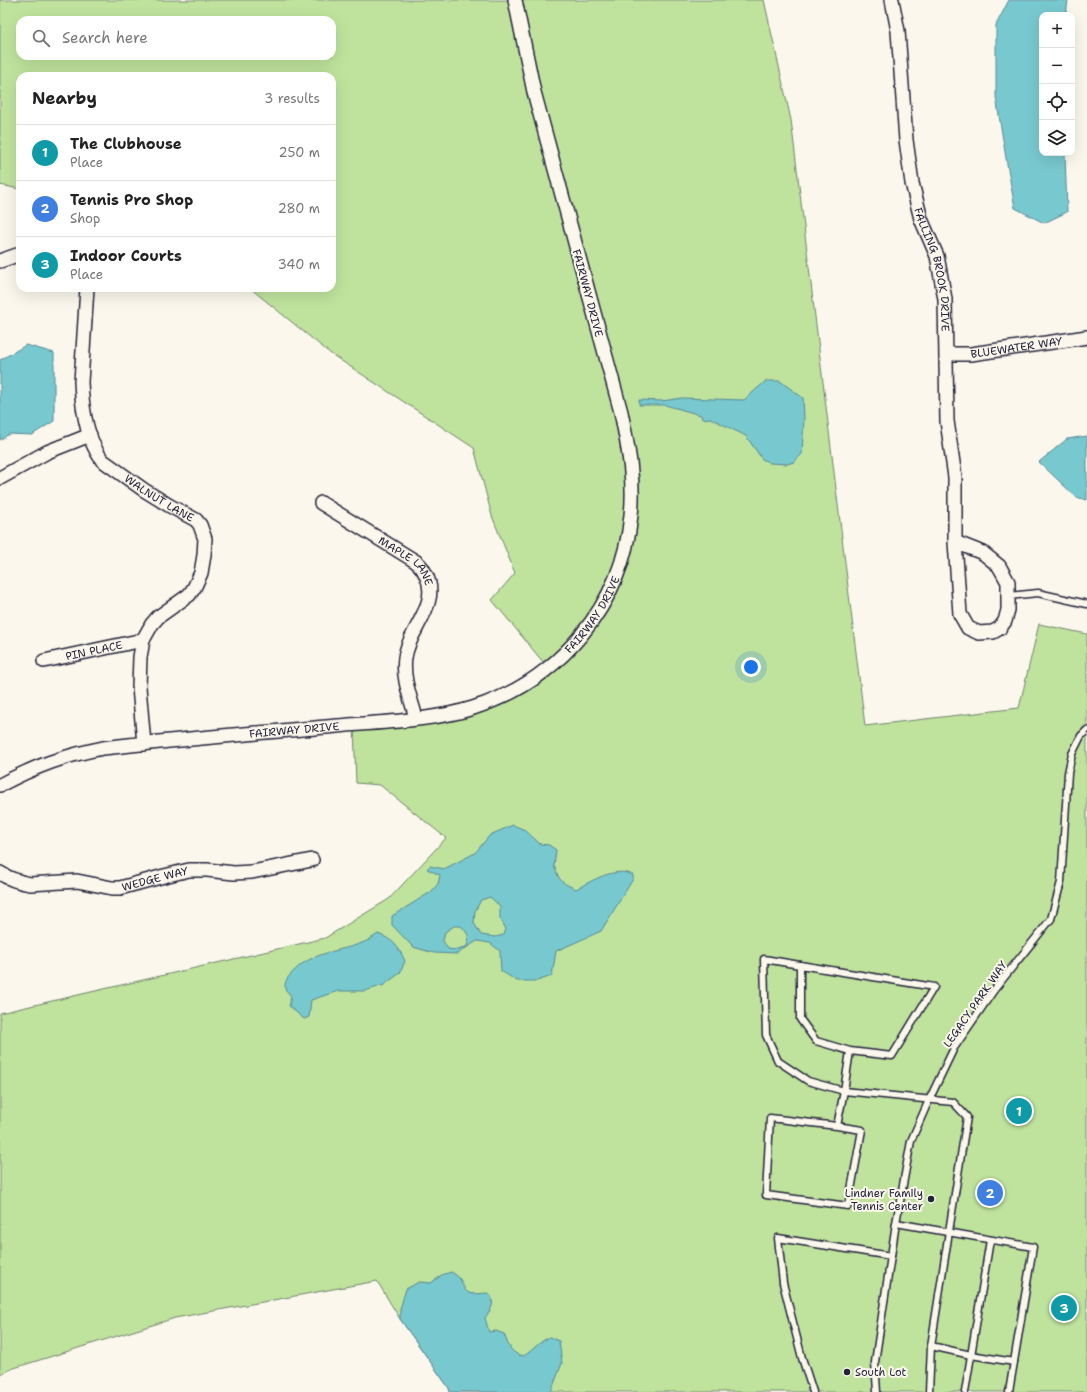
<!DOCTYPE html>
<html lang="en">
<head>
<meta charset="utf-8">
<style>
	:root { --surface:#fff; --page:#f6f6f6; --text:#222; --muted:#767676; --line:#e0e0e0; --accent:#22223b }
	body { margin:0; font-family:"Shantell Sans",sans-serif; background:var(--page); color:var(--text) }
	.controls { position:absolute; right:12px; top:12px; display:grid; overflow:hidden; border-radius:8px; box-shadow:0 4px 16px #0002 }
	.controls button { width:36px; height:36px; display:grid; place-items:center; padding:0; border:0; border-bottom:1px solid var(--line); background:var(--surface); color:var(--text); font:20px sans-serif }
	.you { position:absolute; left:751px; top:667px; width:14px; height:14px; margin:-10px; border:3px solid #fff; border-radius:50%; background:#1a73e8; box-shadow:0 0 0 6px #1a73e833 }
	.badge { display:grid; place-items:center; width:26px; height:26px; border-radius:50%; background:var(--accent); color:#fff; font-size:13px; font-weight:700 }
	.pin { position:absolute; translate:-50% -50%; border:2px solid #fff; box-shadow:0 1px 4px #0006 }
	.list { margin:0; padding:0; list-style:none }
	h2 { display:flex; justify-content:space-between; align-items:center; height:52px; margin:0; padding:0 16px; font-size:17px }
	h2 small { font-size:13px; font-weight:400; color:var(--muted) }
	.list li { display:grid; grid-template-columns:26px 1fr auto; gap:12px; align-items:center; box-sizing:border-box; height:56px; padding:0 16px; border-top:1px solid var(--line) }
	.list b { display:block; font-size:15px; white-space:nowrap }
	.list p { margin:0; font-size:13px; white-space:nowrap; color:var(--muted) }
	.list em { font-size:13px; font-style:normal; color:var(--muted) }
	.icon { flex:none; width:22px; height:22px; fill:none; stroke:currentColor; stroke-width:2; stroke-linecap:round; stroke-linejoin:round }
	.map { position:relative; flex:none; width:1087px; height:1392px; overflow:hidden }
	.search { position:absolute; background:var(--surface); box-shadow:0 4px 16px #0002; left:16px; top:16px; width:320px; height:44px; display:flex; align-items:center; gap:10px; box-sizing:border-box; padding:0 14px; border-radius:12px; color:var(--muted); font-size:15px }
	.panel { position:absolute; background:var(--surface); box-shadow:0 4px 16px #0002; left:16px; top:72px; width:320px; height:220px; border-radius:12px }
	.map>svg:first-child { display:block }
</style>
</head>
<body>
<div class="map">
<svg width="1087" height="1392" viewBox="0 0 1087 1392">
	<rect width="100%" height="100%" fill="#fbf7ec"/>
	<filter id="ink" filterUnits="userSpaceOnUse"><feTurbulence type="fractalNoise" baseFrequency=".025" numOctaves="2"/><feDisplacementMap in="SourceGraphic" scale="8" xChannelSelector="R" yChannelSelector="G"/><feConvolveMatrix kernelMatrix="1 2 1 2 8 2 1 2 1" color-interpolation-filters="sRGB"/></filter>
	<g filter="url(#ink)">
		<path fill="#bfe39d" stroke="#70826c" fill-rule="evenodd" d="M0,0h764l27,120 74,606 154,-18 20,-84 48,10v758h-637l-1,-4 -49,-69 -23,-38 -202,37 -161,50 -14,6v-361l325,-75 64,-39 57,-61 -66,-53 -24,-2 -2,-58 106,-14 88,-43 -56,-68 23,-27 -23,-57 -18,-68 -143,-94 -81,-66h82v-212h-312v113l-20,-4zM20,20h312v36h-312z"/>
		<g fill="#78c9cf" stroke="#568694" fill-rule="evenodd">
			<polygon points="1009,0 1068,0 1066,15 1042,15 1042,153 1065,153 1067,212 1044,223 1015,208 1006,158 996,97 996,25"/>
			<polygon points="26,345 54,353 54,421 32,435 9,434 0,440 0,360"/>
			<polygon points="766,381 780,381 803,398 804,418 802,454 794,462 787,464 770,463 762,459 746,436 710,418 702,419 701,415 665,405 639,405 639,400 662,401 682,398 744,400"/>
			<polygon points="1087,436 1087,500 1076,497 1039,462 1067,439"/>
			<path d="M513,825l12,5 15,14 9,1 7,5 -2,16 5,12 6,6 11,5c16,-8 39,-23 57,-14v4l-32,52 -45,20 -4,25 -15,5h-20l-16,-10 -1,-20 -10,-8 -13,-2 -20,13 -23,-1 -21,-6 -21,-22v-9l39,-24 7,-8 2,-9 -13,-6 3,-3 14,3 31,-16 15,-18zM490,897l10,9v12l6,11 -2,6 -9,2 -14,-2 -7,-12 1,-12 6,-11zM454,926h7c7,7 10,12 5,21l-8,3 -10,-1 -5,-8 2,-9z"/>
			<path d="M378,934c16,6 20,12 27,27l-5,12 -16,12 -19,6h-27l-27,9 -2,17 -5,2 -15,-13 2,-10 -6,-7c-1,-8 3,-12 9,-18 18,-19 44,-19 68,-28 6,-2 11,-6 16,-9z"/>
			<path d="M451,1272c14,6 10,18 18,21 4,2 14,0 19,0 9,9 3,16 -3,25l4,14 7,-1 8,3c5,12 6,20 20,22 9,-6 15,-14 25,-19l10,4 3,22 -11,29h-101l-1,-4 -49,-69v-10l6,-20 13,-7 12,1 11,-8z"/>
		</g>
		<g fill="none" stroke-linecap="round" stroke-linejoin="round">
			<defs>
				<g id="service">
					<polyline points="1008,596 1038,593 1087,604"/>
					<polyline points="800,965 764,959 766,1035 778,1061 808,1081 844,1091 837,1126 862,1130 848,1206 766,1195 770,1118 837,1126"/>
					<polyline points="850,1051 816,1041 800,1019 800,965 934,987 892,1056 850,1051 844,1091 953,1102 967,1117 931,1346 929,1392"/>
					<polyline points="896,1223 1033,1247 1009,1392"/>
					<polyline points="931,1346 971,1355 1014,1362"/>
					<polyline points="813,1392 802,1358 783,1283 778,1238 891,1256"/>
					<polyline points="877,1392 875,1362 896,1223 911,1141 929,1100 954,1048 994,990 1051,919 1061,882 1068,773 1072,754 1081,736 1087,730"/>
					<polyline points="965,1392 990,1240"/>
				</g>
				<g id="minor">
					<path id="s1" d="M892,0l6,31 8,109 6,43 9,36 16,37 8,43 2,122 8,56v65l5,72 8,14 11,5 14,-1 7,-4 5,-7 3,-11v-28l-9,-16 -16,-13 -28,-11"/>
					<polyline points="0,261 20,254"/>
					<path id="s2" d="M87,288l-6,94c1,26 5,56 21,78l42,30 26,16 26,14 4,5 5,14 -1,16 -3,18 -7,15 -5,7 -31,22 -6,7 -9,16 -3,17 -1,30 5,57"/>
					<path id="s3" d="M947,354h24l116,-17"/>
					<polyline points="0,478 47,452 90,435"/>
					<path id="s4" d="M321,503l94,58c6,4 8,8 11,14 15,29 -18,55 -21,83 -3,20 6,41 11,60"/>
					<path id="s5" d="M44,661l99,-21"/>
					<path id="s6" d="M0,785c36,-19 63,-29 103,-37 78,-9 156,-15 234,-22 43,-4 95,-5 136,-18 86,-27 150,-103 158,-193 4,-35 -3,-68 -10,-103l-87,-320 -19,-92"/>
					<path id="s7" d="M0,873c9,6 19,9 30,11l47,-3 35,7h8l44,-12 25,-6h18l27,3 18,-1 60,-12"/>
				</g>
			</defs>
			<use href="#service" stroke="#22223b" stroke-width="9"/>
			<use href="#minor" stroke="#22223b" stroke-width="16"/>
			<use href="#service" stroke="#fbf7ec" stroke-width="6"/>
			<use href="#minor" stroke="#fbf7ec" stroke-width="13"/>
		</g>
	</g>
	<g fill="#22223b" stroke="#fbf7ec" stroke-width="1.5">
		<circle cx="931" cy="1199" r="4"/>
		<circle cx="847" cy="1372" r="4"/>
	</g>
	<g text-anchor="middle" stroke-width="4" stroke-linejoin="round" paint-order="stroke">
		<g font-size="11" fill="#22223b" stroke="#fbf7ec">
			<text dy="4" stroke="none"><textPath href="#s1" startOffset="274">FALLING BROOK DRIVE</textPath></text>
			<text transform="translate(588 293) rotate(75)" y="4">FAIRWAY DRIVE</text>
			<text dy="4" stroke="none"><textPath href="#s3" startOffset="70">BLUEWATER WAY</textPath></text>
			<text dy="4" stroke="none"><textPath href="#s2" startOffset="245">WALNUT LANE</textPath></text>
			<text dy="4" stroke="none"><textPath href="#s4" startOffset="104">MAPLE LANE</textPath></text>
			<text dy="4" stroke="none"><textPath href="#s6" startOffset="638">FAIRWAY DRIVE</textPath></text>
			<text dy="4" stroke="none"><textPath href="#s5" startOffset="51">PIN PLACE</textPath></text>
			<text dy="4" stroke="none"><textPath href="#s6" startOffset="302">FAIRWAY DRIVE</textPath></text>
			<text dy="4" stroke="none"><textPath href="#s7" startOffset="159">WEDGE WAY</textPath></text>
			<text transform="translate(975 1004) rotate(-55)" y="4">LEGACY PARK WAY</text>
		</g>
		<g font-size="11" fill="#22223b" stroke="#fbf7ec" text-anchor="end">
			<text x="923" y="1197">Lindner Family<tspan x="923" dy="13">Tennis Center</tspan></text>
			<text x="855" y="1376" text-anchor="start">South Lot</text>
		</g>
	</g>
</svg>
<div class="controls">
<button>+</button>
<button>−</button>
<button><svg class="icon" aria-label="locate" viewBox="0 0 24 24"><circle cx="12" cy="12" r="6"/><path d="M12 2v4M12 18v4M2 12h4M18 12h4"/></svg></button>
<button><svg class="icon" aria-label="layers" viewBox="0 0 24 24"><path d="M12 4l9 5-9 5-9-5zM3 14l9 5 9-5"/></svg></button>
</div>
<div class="you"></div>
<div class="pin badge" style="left:1019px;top:1111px;background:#0f9aa8">1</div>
<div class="pin badge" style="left:990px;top:1193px;background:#3f7fe0">2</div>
<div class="pin badge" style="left:1064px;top:1308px;background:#0f9aa8">3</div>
<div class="search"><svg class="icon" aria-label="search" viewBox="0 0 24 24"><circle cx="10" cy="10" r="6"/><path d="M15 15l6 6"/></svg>Search here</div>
<section class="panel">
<h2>Nearby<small>3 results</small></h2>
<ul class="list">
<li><span class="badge" style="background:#0f9aa8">1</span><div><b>The Clubhouse</b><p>Place</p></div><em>250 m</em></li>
<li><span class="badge" style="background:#3f7fe0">2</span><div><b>Tennis Pro Shop</b><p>Shop</p></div><em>280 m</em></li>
<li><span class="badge" style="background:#0f9aa8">3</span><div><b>Indoor Courts</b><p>Place</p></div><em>340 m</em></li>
</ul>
</section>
</div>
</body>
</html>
